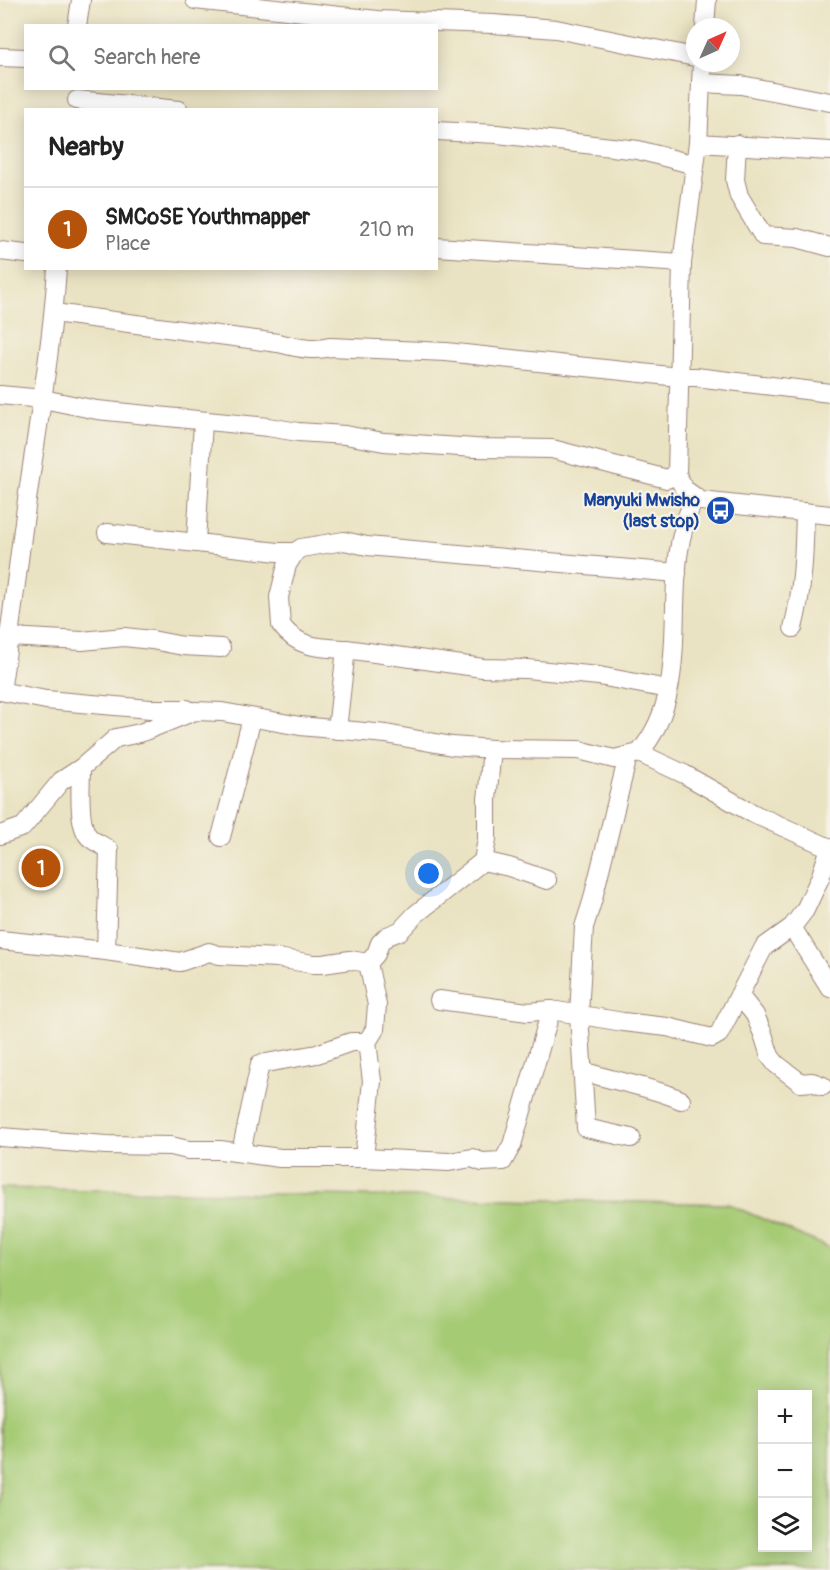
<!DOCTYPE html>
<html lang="en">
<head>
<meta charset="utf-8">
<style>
	:root { --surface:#fff; --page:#f2f2f2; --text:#222; --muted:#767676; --line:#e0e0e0; --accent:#b45309 }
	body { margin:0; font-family:Pangolin,sans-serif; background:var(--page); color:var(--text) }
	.controls { position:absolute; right:18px; bottom:18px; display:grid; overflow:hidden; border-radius:0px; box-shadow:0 3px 15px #0003 }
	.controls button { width:54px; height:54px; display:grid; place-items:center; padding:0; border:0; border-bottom:2px solid var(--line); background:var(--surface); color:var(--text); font:30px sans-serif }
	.compass { position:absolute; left:686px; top:18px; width:54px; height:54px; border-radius:50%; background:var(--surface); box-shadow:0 3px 15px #0003; rotate:45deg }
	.you { position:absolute; left:429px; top:874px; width:21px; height:21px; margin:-15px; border:4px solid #fff; border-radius:50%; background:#1a73e8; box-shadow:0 0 0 9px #1a73e833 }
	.badge { display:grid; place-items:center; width:39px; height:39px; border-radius:50%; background:var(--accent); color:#fff; font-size:20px; font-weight:700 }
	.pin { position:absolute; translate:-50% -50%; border:3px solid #fff; box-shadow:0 2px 6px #0006 }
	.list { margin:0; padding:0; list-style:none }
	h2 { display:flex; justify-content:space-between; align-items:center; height:78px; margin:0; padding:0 24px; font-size:26px }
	h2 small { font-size:20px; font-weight:400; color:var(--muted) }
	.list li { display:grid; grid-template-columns:39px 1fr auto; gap:18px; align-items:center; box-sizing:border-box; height:84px; padding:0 24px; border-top:2px solid var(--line) }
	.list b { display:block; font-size:22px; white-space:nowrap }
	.list p { margin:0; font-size:20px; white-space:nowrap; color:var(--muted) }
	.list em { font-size:20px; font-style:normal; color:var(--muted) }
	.icon { flex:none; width:33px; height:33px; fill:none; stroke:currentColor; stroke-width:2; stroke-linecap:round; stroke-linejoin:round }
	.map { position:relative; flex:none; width:830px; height:1570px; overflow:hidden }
	.search { position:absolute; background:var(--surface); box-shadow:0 3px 15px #0003; left:24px; top:24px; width:414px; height:66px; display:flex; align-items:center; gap:15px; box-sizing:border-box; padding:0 21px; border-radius:0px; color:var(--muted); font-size:22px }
	.panel { position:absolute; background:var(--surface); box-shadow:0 3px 15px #0003; left:24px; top:108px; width:414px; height:162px; border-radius:0px }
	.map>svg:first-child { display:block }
</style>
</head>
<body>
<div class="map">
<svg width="830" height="1570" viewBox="0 0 830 1570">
	<rect width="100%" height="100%" fill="#f7f3e8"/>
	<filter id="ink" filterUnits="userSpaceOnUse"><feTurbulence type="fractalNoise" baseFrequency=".0167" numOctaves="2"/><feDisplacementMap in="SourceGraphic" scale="12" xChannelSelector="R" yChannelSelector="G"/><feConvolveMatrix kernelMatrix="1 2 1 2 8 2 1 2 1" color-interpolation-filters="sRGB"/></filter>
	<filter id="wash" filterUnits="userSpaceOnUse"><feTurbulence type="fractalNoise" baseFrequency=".008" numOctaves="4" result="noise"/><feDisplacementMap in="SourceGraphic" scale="24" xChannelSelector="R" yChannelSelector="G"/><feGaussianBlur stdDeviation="1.35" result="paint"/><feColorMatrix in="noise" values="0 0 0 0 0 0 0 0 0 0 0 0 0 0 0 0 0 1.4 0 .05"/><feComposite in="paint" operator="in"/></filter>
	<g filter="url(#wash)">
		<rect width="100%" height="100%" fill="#eae3c3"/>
		<path fill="#a6cb75" stroke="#787550" stroke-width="1.5" fill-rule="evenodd" d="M0,1188l728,16 102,44v322h-830zM762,1394h46v154h-46z"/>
	</g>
	<g filter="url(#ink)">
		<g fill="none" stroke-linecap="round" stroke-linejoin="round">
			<defs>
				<g id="minor">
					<polyline points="195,0 377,20 493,24 556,29 695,57"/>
					<polyline points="77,26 81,0"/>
					<polyline points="705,27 707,0"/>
					<polyline points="0,57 26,58"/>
					<polyline points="702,63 698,143 682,263 677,474 684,489 701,501 830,515"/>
					<polyline points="701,83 741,85 830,102"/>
					<polyline points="77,100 179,110"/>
					<polyline points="436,131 497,134 638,150 695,165"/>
					<polyline points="698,143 830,151"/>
					<polyline points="737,144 735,180 739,196 763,236 797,238 830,247"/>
					<polyline points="436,247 682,263"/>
					<polyline points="0,251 26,254"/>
					<path d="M54,313l224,30c18,4 34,9 52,4l116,5 233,25h17l134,16"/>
					<polyline points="0,395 43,399 97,410 268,427 298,432 345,435 384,442 475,448 552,449 667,479 677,474"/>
					<polyline points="107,533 278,552 295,552 301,548 344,541 367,546 677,573"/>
					<polyline points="196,542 203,422"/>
					<path d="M295,552l-8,13 -8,32 2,28c17,23 38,23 65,24l137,19 44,1 72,7 69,13"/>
					<path d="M793,628c10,-38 11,-76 12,-116"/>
					<polyline points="10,637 82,641 124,637 152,640 183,646 221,648"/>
					<polyline points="0,691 46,700 150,709 187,709"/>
					<path d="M1,691c10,-63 17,-127 26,-191 11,-77 25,-153 30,-232"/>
					<polyline points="337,730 346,649"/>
					<polyline points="639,753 684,774 752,813 830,848"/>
					<polyline points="628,756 592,902 584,927 579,1014 586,1128 631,1138"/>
					<path d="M81,768c0,17 -4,56 8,69 5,5 14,8 20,13l-3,101"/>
					<path d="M0,835l23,-8 38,-46 20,-13 35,-30 24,-5 55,-22 27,1 78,14 86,8 66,12 40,3 87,1 35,9 25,-6c61,-71 15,-176 56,-255"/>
					<polyline points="221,837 252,718"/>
					<polyline points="483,861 509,867 547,880"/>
					<polyline points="792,927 830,988"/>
					<polyline points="0,940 106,951 180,962 209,952 219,955 277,958 313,964 323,964 350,960 368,963 376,954 380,943 387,936 400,931 416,914 483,861 487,839 487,800 492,749"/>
					<polyline points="739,995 755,1015 763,1034 770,1056 776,1064 801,1083 812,1082 823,1086"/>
					<polyline points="439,1000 528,1012 551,1010"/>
					<path d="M583,1071c32,11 66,15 98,29"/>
					<polyline points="0,1137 106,1145 171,1146 188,1150 220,1150 280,1158 364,1158 449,1162 472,1158 482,1162 503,1161 512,1145 551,1010 623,1022 667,1027 712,1038 719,1034 764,947 792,927 805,910 820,878 830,848"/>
					<polyline points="241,1152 260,1064 317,1054 351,1042 367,1042 375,1029 377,1005 368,963"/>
					<polyline points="364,1158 372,1081 367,1042"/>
				</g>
			</defs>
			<use href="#minor" stroke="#9a8177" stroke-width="20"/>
			<use href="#minor" stroke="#fff" stroke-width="18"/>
		</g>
	</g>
	<defs>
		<symbol id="bus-disc" viewBox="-11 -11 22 22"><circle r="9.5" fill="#1a4fb4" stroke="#f7f3e8"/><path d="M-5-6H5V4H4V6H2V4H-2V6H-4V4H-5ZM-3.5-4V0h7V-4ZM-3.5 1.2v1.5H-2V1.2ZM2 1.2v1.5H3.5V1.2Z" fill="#fff"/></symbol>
	</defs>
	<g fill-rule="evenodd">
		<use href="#bus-disc" x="704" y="494" width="33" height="33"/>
	</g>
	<g text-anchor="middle" stroke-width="4.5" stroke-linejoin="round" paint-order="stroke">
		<g font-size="18" font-weight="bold" fill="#164399" stroke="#f7f3e8" text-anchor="end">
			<text x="700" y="506">Manyuki Mwisho<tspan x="700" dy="21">(last stop)</tspan></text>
		</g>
	</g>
</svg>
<div class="controls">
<button>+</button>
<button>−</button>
<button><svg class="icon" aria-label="layers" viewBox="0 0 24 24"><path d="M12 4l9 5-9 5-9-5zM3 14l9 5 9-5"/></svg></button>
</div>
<svg class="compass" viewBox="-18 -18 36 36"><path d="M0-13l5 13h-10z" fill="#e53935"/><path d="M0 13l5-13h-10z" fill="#767676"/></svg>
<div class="you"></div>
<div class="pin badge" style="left:41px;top:868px">1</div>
<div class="search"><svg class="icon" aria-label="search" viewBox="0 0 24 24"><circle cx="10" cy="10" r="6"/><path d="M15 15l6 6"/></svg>Search here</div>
<section class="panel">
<h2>Nearby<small></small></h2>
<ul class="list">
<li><span class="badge">1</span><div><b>SMCoSE Youthmapper</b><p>Place</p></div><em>210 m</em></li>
</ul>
</section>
</div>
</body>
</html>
